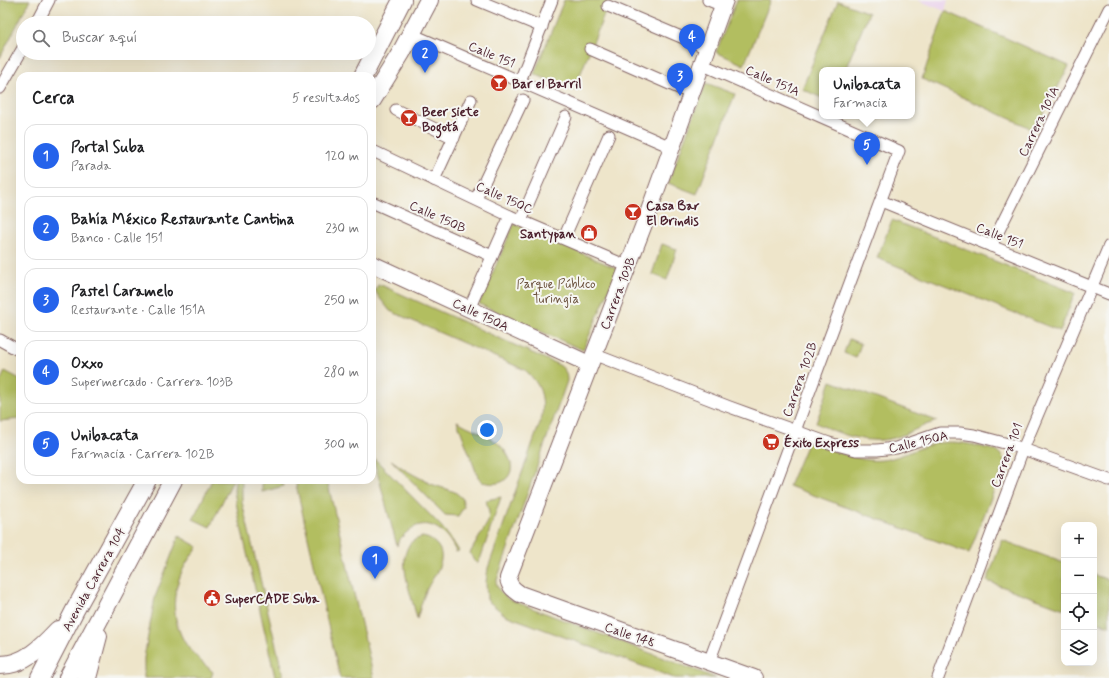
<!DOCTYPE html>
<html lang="es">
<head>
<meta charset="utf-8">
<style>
	:root { --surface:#fff; --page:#f2f2f2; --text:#202124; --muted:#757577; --line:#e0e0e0; --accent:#2563eb }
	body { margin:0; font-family:Mynerve,sans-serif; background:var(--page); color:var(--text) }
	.controls { position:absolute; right:12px; bottom:12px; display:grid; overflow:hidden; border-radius:8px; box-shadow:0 4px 16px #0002 }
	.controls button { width:36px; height:36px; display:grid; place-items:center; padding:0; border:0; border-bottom:1px solid var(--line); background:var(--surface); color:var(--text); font:20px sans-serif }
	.you { position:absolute; left:487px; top:430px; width:14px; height:14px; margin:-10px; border:3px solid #fff; border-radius:50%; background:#1a73e8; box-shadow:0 0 0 6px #1a73e833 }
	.badge { display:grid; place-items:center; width:26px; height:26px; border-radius:50%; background:var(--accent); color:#fff; font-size:13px; font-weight:700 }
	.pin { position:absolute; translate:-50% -33px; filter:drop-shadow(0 1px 2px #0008) }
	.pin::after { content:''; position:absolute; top:21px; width:14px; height:12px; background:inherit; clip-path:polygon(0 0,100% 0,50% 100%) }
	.popup { position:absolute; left:819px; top:67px; width:96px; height:52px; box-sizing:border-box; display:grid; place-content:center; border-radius:8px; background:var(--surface); filter:drop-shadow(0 1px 3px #0005); font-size:13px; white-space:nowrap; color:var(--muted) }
	.popup b { font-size:15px; color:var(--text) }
	.popup::after { content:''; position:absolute; left:50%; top:100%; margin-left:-8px; border:8px solid transparent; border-top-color:var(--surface) }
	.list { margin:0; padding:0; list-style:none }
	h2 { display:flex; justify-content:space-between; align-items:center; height:52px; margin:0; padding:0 16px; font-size:17px }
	h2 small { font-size:13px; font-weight:400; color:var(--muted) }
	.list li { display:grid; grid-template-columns:26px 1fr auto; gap:12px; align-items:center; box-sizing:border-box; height:64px; margin:0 8px 8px; padding:0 8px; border:1px solid var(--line); border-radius:12px }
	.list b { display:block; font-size:15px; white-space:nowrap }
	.list p { margin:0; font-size:13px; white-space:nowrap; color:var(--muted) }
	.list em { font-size:13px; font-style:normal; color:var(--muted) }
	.icon { flex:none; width:22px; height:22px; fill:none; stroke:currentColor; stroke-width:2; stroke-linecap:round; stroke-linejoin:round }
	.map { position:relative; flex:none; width:1109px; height:678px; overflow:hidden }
	.search { position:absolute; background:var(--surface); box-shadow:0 4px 16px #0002; left:16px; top:16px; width:360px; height:44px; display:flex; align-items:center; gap:10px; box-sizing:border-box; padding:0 14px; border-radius:22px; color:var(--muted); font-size:15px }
	.panel { position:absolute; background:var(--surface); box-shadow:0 4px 16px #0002; left:16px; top:72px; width:360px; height:412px; border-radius:12px }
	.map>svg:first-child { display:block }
</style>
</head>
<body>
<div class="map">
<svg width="1109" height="678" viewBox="0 0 1109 678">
	<rect width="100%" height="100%" fill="#f6f6f2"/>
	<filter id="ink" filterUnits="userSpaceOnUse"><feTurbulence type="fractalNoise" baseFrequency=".025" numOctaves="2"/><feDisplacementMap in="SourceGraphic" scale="8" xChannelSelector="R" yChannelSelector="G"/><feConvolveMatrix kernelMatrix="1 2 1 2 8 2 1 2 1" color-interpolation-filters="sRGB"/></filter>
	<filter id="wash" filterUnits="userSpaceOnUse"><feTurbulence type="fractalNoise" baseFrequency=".012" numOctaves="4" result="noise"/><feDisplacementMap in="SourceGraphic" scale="16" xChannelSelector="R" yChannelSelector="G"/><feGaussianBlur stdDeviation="0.9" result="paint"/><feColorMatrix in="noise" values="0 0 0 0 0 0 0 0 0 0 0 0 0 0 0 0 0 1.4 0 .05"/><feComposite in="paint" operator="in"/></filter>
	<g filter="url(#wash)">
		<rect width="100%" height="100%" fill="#eee5ca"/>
		<polygon fill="#ead1ec" points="917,0 948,0 945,11"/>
		<g fill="#b2be60" stroke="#7e6e46">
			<polygon points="0,0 30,0 0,58"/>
			<polygon points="564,0 610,0 574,90 534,74"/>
			<polygon points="737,0 771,0 744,65 716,52"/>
			<polygon points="838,1 869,13 845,70 822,70 822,98 802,89"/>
			<polygon points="945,11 1069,66 1035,130 922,79"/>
			<polygon points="706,83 735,94 697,194 668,183"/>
			<polygon points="892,220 1075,293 1060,331 877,258"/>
			<polygon points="514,224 618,269 583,350 479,304"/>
			<polygon points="662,244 677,249 667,280 652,274"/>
			<path d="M378,285h3l178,80c6,4 8,8 8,16l-69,196 -2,7 3,6 9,9 208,79h-42l-169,-63 -18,-15 -1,-18 2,-14 54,-151c2,-22 -1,-32 -17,-47l-135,-59 -12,-15 -3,-6z"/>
			<polygon points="849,339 861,344 856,358 844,353"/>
			<polygon points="5,371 20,379 20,419 0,421 0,382"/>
			<path d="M831,381l106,40c-15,4 -28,13 -43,17 -27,7 -54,-4 -78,-15z"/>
			<path d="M457,421c12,7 27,12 38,20 11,8 23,25 12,37 -6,7 -16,6 -25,4l-4,-5z"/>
			<path d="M808,441c20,7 40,17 61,19 23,3 43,-11 65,-16 15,-4 33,-1 48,3 12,3 19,3 23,16l-36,90 -180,-67z"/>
			<path d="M373,457l68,69 13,17 5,8 -3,1c-9,-22 -30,-38 -50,-19 -4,4 -8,7 -9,13z"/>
			<polygon points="391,460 407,471 431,484 455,492 462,498 464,507 458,516 445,515"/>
			<polygon points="212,480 233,480 210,527 193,519"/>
			<polygon points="235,480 242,480 242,502 283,675 275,677 239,518 234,491"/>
			<polygon points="262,480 282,480 284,486 262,492"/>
			<polygon points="295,480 327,480 374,678 340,678"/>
			<polygon points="501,497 481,557 478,563 474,561 470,553 488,522 489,512 486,500"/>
			<path d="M179,536l19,11c-23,27 -32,61 -14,94 7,12 19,22 29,31l-2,6h-67v-20l11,-61z"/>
			<path d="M422,537c6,1 8,2 13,6 16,15 -3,34 -9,48 -4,9 -6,18 -9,28 -4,-20 -20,-56 -8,-74 3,-5 8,-6 13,-8z"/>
			<polygon points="1002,540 1064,563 1064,609 987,581"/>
			<polygon points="1094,575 1109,580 1109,626 1094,621"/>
		</g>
	</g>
	<g filter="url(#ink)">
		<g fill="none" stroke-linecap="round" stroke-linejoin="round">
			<defs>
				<g id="street">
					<polyline points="477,0 542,27"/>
					<polyline points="708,0 723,6"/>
					<polyline points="608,6 707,48"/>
					<polyline points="37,23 49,0"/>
					<polyline points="411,34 671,147"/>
					<polyline points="590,49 690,93"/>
					<polyline points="701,64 899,151 709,662"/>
					<polyline points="520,81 552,0"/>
					<polyline points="0,88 23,48"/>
					<polyline points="396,110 454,138"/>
					<polyline points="373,151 510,216 627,266"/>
					<polyline points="434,180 471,100"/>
					<polyline points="476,199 523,100"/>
					<polyline points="881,201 1109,294"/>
					<polyline points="372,202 492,256"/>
					<polyline points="521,220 566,117"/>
					<polyline points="564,238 609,135"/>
					<polyline points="991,246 1109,9"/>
					<polyline points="469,309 510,216"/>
					<polyline points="0,340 20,351"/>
					<polyline points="593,354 727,406 829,443 856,450 877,450 896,448 940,433 960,433 974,435 1012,445 1109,480"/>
					<polyline points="938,678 1023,449 1109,246"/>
				</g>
				<g id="secondary">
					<path d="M725,0l-79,219 -138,359c1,8 5,11 12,16l234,84"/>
					<polyline points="372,264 589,364"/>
				</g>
				<g id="primary">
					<polyline points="363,76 402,0"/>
					<polyline points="372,100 401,53 429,0"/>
					<path d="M0,665c25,0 42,-18 58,-35"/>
					<polyline points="40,678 75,610 147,480"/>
					<polyline points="68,678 173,480"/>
					<polyline points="87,678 98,636"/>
				</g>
			</defs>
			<use href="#street" stroke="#836463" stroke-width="13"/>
			<use href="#secondary" stroke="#836463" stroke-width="18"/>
			<use href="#primary" stroke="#836463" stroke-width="20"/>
			<use href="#street" stroke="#fff" stroke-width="11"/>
			<use href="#secondary" stroke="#fff" stroke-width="16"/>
			<use href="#primary" stroke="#fff" stroke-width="18"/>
		</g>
	</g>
	<defs>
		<symbol id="bar-disc" viewBox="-11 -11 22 22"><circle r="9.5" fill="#c8321e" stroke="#f6f6f2"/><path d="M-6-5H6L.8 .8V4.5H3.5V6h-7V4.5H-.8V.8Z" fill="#fff"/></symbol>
		<symbol id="shop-disc" viewBox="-11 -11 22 22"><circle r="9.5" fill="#c8321e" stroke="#f6f6f2"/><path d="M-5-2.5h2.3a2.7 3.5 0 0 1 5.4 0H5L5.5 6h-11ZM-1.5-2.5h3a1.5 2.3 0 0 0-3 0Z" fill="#fff"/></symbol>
		<symbol id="supermarket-disc" viewBox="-11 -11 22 22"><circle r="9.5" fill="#c8321e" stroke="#f6f6f2"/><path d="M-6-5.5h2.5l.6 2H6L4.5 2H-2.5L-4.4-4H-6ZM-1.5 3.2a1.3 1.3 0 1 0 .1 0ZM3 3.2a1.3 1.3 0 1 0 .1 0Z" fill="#fff"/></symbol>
		<symbol id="civic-disc" viewBox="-11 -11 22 22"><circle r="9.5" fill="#c8321e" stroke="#f6f6f2"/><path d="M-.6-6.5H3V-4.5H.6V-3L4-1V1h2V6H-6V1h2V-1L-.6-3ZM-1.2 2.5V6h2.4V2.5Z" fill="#fff"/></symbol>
	</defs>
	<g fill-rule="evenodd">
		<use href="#bar-disc" x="489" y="73" width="20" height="20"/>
		<use href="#bar-disc" x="399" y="108" width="20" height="20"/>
		<use href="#bar-disc" x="623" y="202" width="20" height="20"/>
		<use href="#shop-disc" x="579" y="223" width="20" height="20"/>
		<use href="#supermarket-disc" x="761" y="432" width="20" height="20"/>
		<use href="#civic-disc" x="202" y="588" width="20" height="20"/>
	</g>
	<g text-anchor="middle" stroke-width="4" stroke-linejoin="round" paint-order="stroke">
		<g font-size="13" fill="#4a1f2b" stroke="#f6f6f2">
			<text transform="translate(492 54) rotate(23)" y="5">Calle 151</text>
			<text transform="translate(773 80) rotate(24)" y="5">Calle 151A</text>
			<text transform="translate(1038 121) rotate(-64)" y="5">Carrera 101A</text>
			<text transform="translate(505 197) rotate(24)" y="5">Calle 150C</text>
			<text transform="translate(438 216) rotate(24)" y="5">Calle 150B</text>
			<text transform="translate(1000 235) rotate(22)" y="5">Calle 151</text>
			<text transform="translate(617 293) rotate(-69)" y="5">Carrera 103B</text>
			<text transform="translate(481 314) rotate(25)" y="5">Calle 150A</text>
			<text transform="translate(799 379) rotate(-70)" y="5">Carrera 102B</text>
			<text transform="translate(918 441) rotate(-13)" y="5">Calle 150A</text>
			<text transform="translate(1006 455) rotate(-69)" y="5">Carrera 101</text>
			<text transform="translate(93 579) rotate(-61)" y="5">Avenida Carrera 104</text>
			<text transform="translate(630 634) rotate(19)" y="5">Calle 148</text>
		</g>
		<g font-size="13" font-weight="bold" fill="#4a1f2b" stroke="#f6f6f2" text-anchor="start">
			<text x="512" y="88">Bar el Barril</text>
			<text x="422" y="116">Beer siete<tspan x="422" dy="15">Bogotá</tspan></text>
			<text x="646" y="210">Casa Bar<tspan x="646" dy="15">El Brindis</tspan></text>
			<text x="576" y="238" text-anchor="end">Santypan</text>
			<text x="784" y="447">Éxito Express</text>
			<text x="225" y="603">SuperCADE Suba</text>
		</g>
		<g font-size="13" fill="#694f3b" stroke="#f6f6f2">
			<text x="556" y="288">Parque Público<tspan x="556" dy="15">Turingia</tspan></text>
		</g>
	</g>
</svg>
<div class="controls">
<button>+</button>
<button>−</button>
<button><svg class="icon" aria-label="locate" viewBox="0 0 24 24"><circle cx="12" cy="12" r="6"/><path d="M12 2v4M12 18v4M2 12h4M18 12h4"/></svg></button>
<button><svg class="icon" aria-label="layers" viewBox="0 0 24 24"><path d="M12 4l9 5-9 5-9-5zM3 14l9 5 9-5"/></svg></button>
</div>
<div class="you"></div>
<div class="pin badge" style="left:375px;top:579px">1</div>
<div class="pin badge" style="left:425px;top:73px">2</div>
<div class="pin badge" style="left:680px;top:96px">3</div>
<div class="pin badge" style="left:692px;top:57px">4</div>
<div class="pin badge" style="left:867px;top:165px">5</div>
<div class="popup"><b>Unibacata</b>Farmacia</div>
<div class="search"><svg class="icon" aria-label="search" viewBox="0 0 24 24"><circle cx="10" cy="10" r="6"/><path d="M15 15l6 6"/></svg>Buscar aquí</div>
<section class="panel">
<h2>Cerca<small>5 resultados</small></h2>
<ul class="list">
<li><span class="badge">1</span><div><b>Portal Suba</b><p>Parada</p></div><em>120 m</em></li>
<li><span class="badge">2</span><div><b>Bahía México Restaurante Cantina</b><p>Banco · Calle 151</p></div><em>230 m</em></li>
<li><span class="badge">3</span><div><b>Pastel Caramelo</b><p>Restaurante · Calle 151A</p></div><em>250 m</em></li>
<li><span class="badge">4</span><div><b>Oxxo</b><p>Supermercado · Carrera 103B</p></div><em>280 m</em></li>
<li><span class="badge">5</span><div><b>Unibacata</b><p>Farmacia · Carrera 102B</p></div><em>300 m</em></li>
</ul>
</section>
</div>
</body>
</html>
